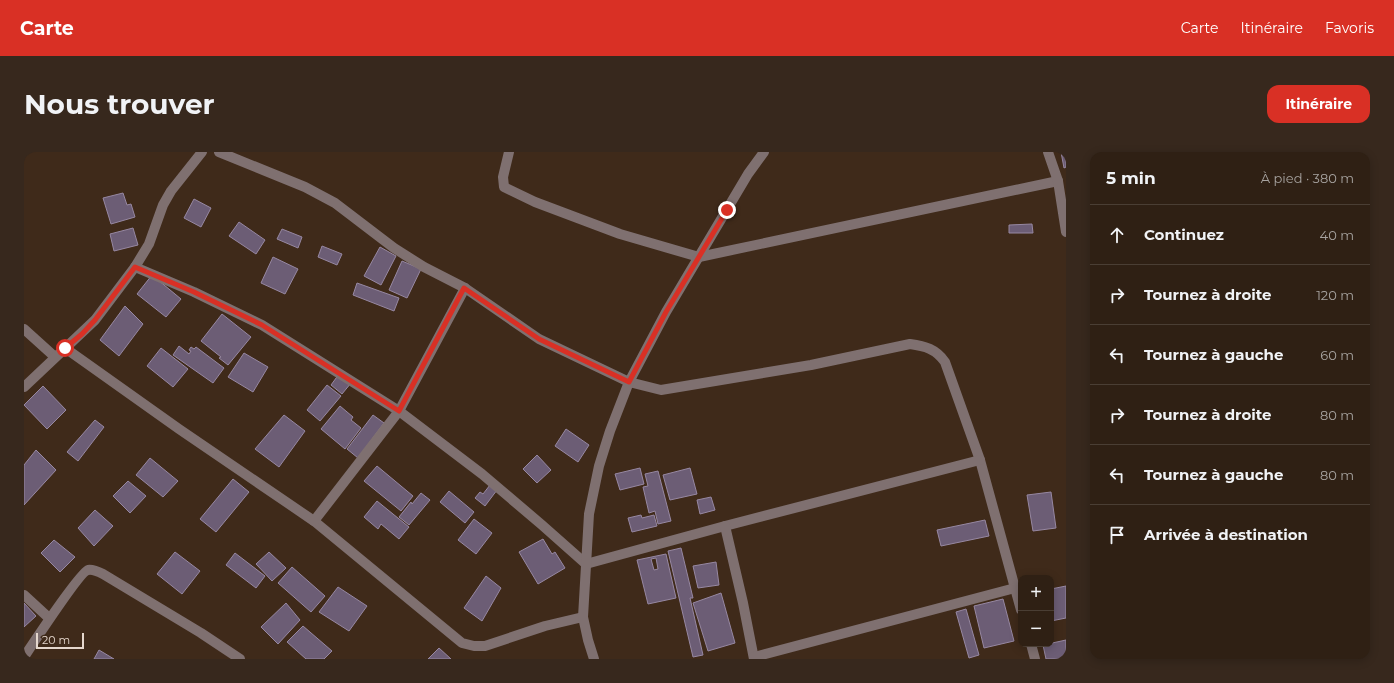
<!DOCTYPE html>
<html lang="fr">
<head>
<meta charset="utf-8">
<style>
	:root { --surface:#2f2014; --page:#37281d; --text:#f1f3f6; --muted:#a7a3a0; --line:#4a3e34; --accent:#d93025 }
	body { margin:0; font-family:Montserrat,sans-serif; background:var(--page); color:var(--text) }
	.controls { position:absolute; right:12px; bottom:12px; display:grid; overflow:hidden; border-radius:8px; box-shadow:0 2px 10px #0003 }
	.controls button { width:36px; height:36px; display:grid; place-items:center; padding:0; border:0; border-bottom:1px solid var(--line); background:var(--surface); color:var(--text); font:20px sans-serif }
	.scale { position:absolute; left:12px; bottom:10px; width:48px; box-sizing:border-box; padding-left:4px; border:2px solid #e5d7cd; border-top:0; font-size:11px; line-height:14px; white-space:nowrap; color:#e5d7cd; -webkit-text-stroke:3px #3f2a1a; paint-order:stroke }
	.stop { position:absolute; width:12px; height:12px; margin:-9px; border:3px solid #d93025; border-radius:50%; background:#fff }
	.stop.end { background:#d93025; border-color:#fff; box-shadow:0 1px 4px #0008 }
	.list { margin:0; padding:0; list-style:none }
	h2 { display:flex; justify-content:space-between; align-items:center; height:52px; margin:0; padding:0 16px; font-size:17px }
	h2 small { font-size:13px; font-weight:400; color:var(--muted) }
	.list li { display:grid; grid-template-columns:26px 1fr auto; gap:12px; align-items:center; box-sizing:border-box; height:60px; padding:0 16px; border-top:1px solid var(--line) }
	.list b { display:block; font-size:15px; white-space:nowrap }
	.list em { font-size:13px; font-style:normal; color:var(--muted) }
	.icon { flex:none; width:22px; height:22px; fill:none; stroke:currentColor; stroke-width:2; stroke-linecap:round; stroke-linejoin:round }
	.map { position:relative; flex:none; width:1042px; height:507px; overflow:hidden; border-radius:12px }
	header { display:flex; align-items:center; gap:24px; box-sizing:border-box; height:56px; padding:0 20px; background:var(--accent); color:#fff }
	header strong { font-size:19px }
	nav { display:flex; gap:22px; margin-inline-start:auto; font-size:14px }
	.intro { display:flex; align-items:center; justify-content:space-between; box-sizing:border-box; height:96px; padding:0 24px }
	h1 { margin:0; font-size:28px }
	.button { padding:10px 18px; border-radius:12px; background:var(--accent); color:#fff; font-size:14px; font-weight:700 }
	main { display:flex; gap:24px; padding:0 24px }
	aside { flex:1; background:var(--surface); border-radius:12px; box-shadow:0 2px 10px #0003 }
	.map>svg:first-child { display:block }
</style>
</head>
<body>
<header>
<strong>Carte</strong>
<nav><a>Carte</a><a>Itinéraire</a><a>Favoris</a></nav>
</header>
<div class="intro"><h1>Nous trouver</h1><a class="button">Itinéraire</a></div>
<main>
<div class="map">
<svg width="1042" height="507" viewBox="0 0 1042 507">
	<rect width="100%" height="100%" fill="#3f2a1a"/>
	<g fill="#6c5d75" stroke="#9788a2" fill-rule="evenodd">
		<polygon points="1037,0 1042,0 1042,15 1040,16"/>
		<polygon points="99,41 103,53 107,52 111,65 87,72 79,46"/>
		<polygon points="170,47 187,56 177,75 160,66"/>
		<polygon points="215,70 241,88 232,102 205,84"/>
		<polygon points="1008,72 1009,81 985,81 985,73"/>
		<polygon points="109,76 114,93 90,99 86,82"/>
		<polygon points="258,77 278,85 274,96 253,87"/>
		<polygon points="298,94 318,102 313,113 294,105"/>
		<polygon points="356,95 372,104 357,133 340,124"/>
		<polygon points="249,105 274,117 261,142 237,131"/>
		<polygon points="378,109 397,117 383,146 365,138"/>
		<polygon points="128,123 157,147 142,165 113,142"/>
		<polygon points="333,131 375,146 370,159 329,143"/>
		<polygon points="101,154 119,172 95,204 76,188"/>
		<polygon points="198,162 227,185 204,213 195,206 197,205 177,189"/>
		<polygon points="155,194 165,202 167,199 165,198 167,195 170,197 172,195 200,216 189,231 149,203"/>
		<polygon points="137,196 164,217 149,235 123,214"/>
		<polygon points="220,201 244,215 229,240 204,225"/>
		<polygon points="315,222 327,231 318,242 307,233"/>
		<polygon points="303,233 317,244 296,269 283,258"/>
		<polygon points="19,234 42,258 23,277 0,253"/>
		<polygon points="316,254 329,265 327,268 337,276 321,297 297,277"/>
		<polygon points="260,263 281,279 255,315 231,297"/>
		<polygon points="349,263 360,271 334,306 323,297"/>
		<polygon points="71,268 80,275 54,309 43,300"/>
		<polygon points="542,277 565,293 554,310 531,294"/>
		<polygon points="12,298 32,318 0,353 0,313"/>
		<polygon points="513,303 527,318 513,331 499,317"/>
		<polygon points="126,306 154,329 139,345 112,323"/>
		<polygon points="353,314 389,344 377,359 340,329"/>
		<polygon points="616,316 620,332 596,338 591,322"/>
		<polygon points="666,316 673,342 646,348 639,323"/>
		<polygon points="634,319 647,369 634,372 631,359 625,361 619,335 624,334 621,322"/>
		<polygon points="209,327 225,340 192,380 176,367"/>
		<polygon points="104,329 122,344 106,361 89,344"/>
		<polygon points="466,333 473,338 461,354 451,346 456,340 459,342"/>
		<polygon points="425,339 450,360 441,371 416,350"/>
		<polygon points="1027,340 1032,376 1009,379 1003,343"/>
		<polygon points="397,341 406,348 385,373 375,365 387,350 388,352"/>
		<polygon points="687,345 691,358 676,362 673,348"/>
		<polygon points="353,349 385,375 375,387 357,372 354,377 340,365"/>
		<polygon points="71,358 89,374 70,394 54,376"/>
		<polygon points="617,363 618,366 630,363 633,374 608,380 604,366"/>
		<polygon points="450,367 468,381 452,402 434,388"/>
		<polygon points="961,368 965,384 917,394 913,378"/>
		<polygon points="519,387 528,402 531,400 541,416 514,432 495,400"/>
		<polygon points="30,388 51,405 36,420 17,401"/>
		<polygon points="657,396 669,446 666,446 679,503 669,505 644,399"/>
		<polygon points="151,400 176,419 158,442 133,422"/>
		<polygon points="245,400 262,416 248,429 232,412"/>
		<polygon points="211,401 241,424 232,436 202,413"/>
		<path d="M642,402l10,44 -28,6 -11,-44zM632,406l2,11 -4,1 -3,-11z"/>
		<polygon points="692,410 695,433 674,436 669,414"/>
		<polygon points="268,415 301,444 287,460 254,431"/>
		<polygon points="462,424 477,436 458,469 440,456"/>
		<polygon points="1042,434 1042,466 1027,469 1027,437"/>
		<polygon points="314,435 343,454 325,479 295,460"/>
		<polygon points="697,441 711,491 684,499 669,451"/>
		<polygon points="979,447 990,489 960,496 950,454"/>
		<polygon points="0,451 12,464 0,475"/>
		<polygon points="262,451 276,468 254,492 237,475"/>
		<polygon points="942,457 955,503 945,506 932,460"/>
		<polygon points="279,474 308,499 300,507 282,507 263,490"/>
		<polygon points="1042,488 1042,507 1022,507 1019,493"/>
		<polygon points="415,496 427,507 404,507"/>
		<polygon points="75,498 90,507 70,507"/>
	</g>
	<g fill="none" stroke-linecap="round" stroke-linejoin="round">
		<g stroke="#7f7070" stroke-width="10">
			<path d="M195,0l86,35 30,16 59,45 30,19 41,21 74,51 90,43 32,8 150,-25 99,-21c15,2 26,5 35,18l35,98 41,150"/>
			<polyline points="485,0 479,25 480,35 511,50 596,82 675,105 1034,29"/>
			<polyline points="1024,0 1034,29 1042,80"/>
			<polyline points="111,115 170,140 238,173 375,259 458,322 518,373 562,412 701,374 956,308"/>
			<polyline points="0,177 31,205"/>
			<polyline points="41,196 155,277 290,369 438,491 450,494 461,494 521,474 559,465"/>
			<polyline points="0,235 71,168 111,115 125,92 139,53 147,39 178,0"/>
			<polyline points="290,369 375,259 441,136"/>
			<polyline points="701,374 719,451 730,507"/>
			<polyline points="0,443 25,466"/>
			<polyline points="1007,492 1011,507"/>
			<path d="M0,505c8,-12 56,-85 64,-87 5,-1 11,2 15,4l98,59 39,26"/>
			<polyline points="730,505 991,436"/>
			<polyline points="570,507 564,488 559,465 565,362 575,314 586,279 605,230 642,160 724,22 740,0"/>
		</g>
	</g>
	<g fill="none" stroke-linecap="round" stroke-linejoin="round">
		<polyline stroke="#d93025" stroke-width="5" points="41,196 58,182 71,168 111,115 170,140 238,173 375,259 440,136 515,187 605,230 642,160 703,58"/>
	</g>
</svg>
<div class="controls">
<button>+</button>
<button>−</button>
</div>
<div class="scale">20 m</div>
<div class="stop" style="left:41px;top:196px"></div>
<div class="stop end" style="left:703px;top:58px"></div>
</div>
<aside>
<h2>5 min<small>À pied · 380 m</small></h2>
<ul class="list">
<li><svg class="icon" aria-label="ahead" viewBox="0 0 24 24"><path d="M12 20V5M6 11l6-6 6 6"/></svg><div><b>Continuez</b></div><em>40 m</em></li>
<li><svg class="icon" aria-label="right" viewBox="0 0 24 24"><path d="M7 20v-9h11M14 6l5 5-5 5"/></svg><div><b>Tournez à droite</b></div><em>120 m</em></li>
<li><svg class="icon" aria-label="left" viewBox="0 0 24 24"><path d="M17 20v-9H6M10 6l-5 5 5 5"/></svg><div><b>Tournez à gauche</b></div><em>60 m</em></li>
<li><svg class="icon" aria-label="right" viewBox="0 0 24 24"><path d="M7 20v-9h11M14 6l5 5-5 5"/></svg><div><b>Tournez à droite</b></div><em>80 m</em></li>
<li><svg class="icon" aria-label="left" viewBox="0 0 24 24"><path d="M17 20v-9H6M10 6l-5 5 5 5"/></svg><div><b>Tournez à gauche</b></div><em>80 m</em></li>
<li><svg class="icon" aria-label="arrive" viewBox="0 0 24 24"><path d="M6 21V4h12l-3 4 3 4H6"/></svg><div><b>Arrivée à destination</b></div></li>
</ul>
</aside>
</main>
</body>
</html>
